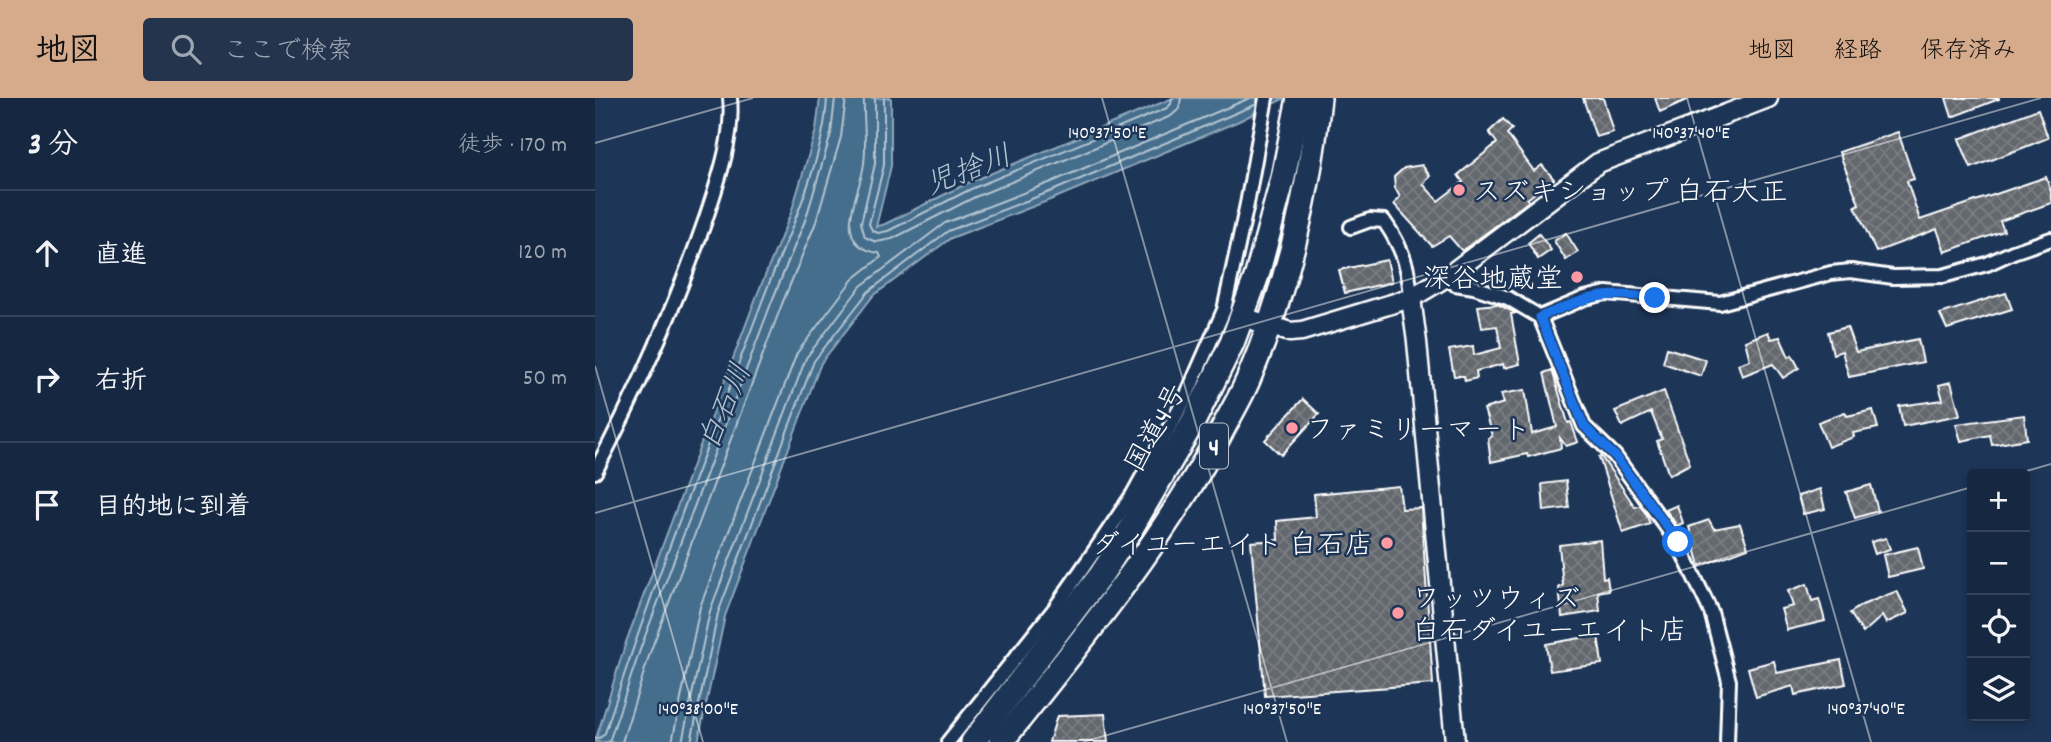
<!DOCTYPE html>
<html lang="ja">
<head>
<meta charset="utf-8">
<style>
	:root { --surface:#162841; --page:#23344c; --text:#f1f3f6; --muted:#9ea6b1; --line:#35445a; --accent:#d6ab8b }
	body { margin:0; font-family:Dekko,"Klee One",sans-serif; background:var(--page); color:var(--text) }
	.controls { position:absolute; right:21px; bottom:21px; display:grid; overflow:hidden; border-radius:7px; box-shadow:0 4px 10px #0003 }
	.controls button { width:63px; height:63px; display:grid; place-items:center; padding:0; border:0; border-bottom:2px solid var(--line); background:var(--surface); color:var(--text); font:35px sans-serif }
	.stop { position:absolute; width:21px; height:21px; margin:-16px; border:5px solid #1a73e8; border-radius:50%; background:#fff }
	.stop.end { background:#1a73e8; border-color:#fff; box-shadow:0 2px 7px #0008 }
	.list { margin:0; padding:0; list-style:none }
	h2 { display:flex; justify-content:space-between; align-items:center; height:91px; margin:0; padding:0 28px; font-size:30px }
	h2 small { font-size:23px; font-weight:400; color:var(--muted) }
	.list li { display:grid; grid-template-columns:46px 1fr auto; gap:21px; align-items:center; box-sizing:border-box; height:126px; padding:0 28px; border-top:2px solid var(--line) }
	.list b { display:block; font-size:26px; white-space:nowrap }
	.list em { font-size:23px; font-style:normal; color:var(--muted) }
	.icon { flex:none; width:38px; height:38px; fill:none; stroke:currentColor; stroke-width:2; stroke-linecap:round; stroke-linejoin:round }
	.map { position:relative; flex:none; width:1456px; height:644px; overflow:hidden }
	header { display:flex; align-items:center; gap:42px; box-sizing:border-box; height:98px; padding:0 35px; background:var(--accent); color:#111 }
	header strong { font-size:33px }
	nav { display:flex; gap:38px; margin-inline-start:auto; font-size:24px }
	.search { width:490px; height:63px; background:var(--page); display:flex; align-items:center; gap:18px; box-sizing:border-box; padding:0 24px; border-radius:7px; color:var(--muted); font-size:26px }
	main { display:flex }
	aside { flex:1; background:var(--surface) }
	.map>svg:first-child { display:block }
</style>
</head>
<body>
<header>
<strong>地図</strong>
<div class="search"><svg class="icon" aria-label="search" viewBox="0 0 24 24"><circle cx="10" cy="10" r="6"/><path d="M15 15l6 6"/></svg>ここで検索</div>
<nav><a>地図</a><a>経路</a><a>保存済み</a></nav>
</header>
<main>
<aside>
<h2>3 分<small>徒歩 · 170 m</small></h2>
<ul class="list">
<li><svg class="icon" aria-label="ahead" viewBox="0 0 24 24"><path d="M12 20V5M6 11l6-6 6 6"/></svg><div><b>直進</b></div><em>120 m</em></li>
<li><svg class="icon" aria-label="right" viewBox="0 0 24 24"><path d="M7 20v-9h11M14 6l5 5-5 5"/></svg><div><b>右折</b></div><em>50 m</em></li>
<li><svg class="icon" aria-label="arrive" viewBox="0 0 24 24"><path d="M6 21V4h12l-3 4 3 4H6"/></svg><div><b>目的地に到着</b></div></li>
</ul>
</aside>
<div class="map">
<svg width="1456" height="644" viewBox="0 0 1456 644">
	<defs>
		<pattern id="building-cross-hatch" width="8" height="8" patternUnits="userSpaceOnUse" patternTransform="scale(1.75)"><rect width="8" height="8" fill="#62676d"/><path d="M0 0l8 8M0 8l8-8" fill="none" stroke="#7a7e83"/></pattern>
	</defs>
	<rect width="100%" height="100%" fill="#1d3557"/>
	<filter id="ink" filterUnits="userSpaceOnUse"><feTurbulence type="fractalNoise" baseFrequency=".0143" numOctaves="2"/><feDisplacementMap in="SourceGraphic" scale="14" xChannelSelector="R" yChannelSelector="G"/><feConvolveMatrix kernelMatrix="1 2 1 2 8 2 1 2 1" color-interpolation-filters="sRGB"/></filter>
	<g filter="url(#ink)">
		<polygon fill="#446d8c" stroke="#8fa7ba" stroke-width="2" points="225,0 296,0 296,68 281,129 290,126 373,85 578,0 690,0 644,23 460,100 356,140 278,198 226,265 130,518 103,644 0,644 31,544 162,197 196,115 221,32"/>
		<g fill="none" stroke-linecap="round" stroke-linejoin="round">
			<g stroke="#b4c5d1" stroke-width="2">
				<polyline points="280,0 280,66 266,125 270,139 281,144 297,141 380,99 576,18 584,11 586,0"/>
				<polyline points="289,0 289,67 274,126 277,132 283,135 293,133 376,91 572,10 576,6 577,0"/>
				<path d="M0,641l6,-2 4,-4c47,-147 104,-290 158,-434 23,-60 61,-136 64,-201"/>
				<polyline points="14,644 46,549 177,203 211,120 236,36 240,0"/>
				<polyline points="27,644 56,552 187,206 221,124 246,39 251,0"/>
				<path d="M77,644l28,-135 97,-254 56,-74 28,-22 -2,-4c-51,-8 -18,-59 -15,-90 3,-21 -1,-44 0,-65"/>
				<polyline points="87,644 115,513 211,260 266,188 350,125 454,85 655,0"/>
				<polyline points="96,644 123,515 219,263 273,194 353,133 457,93 662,6"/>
			</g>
		</g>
		<g fill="url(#building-cross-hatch)" stroke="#fff" stroke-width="2">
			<polygon points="988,0 1008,0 1018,34 1001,39"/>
			<polygon points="1060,0 1096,0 1065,14"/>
			<polygon points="1351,0 1404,0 1404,1 1357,19"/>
			<polygon points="1443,11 1453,40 1376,70 1364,41"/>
			<polygon points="908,21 917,31 912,36 939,73 947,67 959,81 932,101 934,103 867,153 854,138 837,148 799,106 805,99 800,90 799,79 809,70 827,67 835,78 828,86 843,103 868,84 863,77 902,45 894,34"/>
			<polygon points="1303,34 1319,81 1312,83 1325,122 1451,79 1456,93 1456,105 1405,123 1409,133 1350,154 1342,131 1281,154 1260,108 1264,106 1244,54"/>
			<polygon points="971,135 983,154 971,162 959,143"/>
			<polygon points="944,136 956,152 943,161 933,145"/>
			<polygon points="792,162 797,184 750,195 744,172"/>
			<polygon points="1411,195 1417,211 1352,231 1345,216"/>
			<polygon points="902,206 921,215 916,216 925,266 909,270 908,266 881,273 882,280 870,283 869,278 859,278 854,252 878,248 879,257 906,250 902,228 887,230 883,208"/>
			<polygon points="1252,229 1261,254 1323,241 1328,264 1254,279 1247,253 1238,256 1233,234"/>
			<polygon points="1173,234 1176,241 1185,239 1194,259 1197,257 1204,270 1188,280 1178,266 1147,278 1143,266 1155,262 1150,243"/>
			<polygon points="1072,250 1111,262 1106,278 1068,265"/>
			<polygon points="957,272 973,325 976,324 983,344 971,348 965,340 966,350 933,359 932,356 896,364 893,340 897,338 889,311 909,305 906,296 930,292 937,336 962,329 949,275"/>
			<polygon points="1356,284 1365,317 1308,328 1304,308 1348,302 1344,287"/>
			<polygon points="1069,293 1095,366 1074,377 1062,343 1067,341 1056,314 1027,328 1020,313"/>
			<polygon points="708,301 724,316 686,357 670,342"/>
			<polygon points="1278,312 1283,330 1258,335 1259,339 1233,349 1223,324 1250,314 1252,318"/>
			<polygon points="1429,317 1432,341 1397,347 1395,337 1366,343 1361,326"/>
			<polygon points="1006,358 1040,409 1045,408 1051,416 1055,426 1028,435 1004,359"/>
			<polygon points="971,383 974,410 949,413 947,386"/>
			<polygon points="1276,387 1283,413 1260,420 1251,394"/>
			<polygon points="804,388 807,411 826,410 838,586 670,598 656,444 683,442 682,423 721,419 719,396"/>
			<polygon points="1225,391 1230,411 1208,416 1203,398"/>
			<polygon points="1082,407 1088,425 1082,428 1071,412"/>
			<polygon points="1114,422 1119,431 1145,426 1153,450 1105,468 1094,429"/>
			<polygon points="1291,440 1295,451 1280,456 1276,444"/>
			<polygon points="1005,442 1008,480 1012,479 1014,492 1003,494 1005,513 967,519 964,489 968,488 964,447"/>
			<polygon points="1323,449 1328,471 1293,479 1288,457"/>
			<polygon points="1212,486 1217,503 1224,501 1230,523 1192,532 1186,511 1198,508 1193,493"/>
			<polygon points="1302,493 1313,515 1291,525 1287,518 1268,535 1255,515 1267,507"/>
			<polygon points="1003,537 1007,566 955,573 951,546"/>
			<polygon points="1246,562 1251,586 1200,597 1198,588 1161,599 1153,570 1179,563 1182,575"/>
			<polygon points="510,616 513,644 454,644 462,618"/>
		</g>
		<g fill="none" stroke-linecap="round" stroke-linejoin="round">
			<defs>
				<g id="street">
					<path d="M756,129l19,-7 14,1c18,26 25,46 27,77"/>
					<polyline points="853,178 860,186 879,189 913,200 945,219 989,328 1020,358 1083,445 1116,514 1134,583 1132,644"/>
					<polyline points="945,219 990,200 1011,195 1125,205 1236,175 1256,173 1298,179 1348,178 1392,166 1418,154 1456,141"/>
					<path d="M0,374c43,-82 81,-167 111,-254 12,-37 28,-81 24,-120"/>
					<polyline points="353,644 460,510 503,448 538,396 590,301 629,212 652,106 671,0"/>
				</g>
				<g id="secondary">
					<polyline points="816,200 822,244 860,644"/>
					<polyline points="648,219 695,234 707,233 816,200 853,178 1003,65 1173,0"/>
				</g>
				<g id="highway">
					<polyline points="378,644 506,477 534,434 599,322 637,245 662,177 688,80 704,0"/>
					<path d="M406,644c78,-98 158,-195 218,-306 9,-18 21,-37 29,-56 38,-89 61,-186 71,-282"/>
				</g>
			</defs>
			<use href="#street" stroke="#fff" stroke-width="18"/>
			<use href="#secondary" stroke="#fff" stroke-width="23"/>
			<use href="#highway" stroke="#fff" stroke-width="28"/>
			<use href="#street" stroke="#1d3557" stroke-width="12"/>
			<use href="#secondary" stroke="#1d3557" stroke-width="18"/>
			<use href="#highway" stroke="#1d3557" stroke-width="23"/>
		</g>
	</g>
	<g fill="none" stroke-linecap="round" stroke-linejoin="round" filter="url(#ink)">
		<path stroke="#1a73e8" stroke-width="9" d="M1060,200c-53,-8 -66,-1 -115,19l44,109 31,30 63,86"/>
	</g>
	<path fill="none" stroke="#fff" stroke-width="2" stroke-opacity="0.45" d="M507,0l185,644M1092,0l184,644M0,45l158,-45M0,268l108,376M1421,376l35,-10M0,415l1446,-415M488,644l889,-255"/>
	<g fill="#ff9aa2" stroke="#1d3557" stroke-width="2.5">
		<circle cx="864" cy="92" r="7"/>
		<circle cx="982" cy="179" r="7"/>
		<circle cx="697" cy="330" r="7"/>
		<circle cx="792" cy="445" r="7"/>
		<circle cx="803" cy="515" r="7"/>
	</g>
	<g text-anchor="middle" stroke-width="5" stroke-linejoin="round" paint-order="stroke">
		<rect fill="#1d3557" stroke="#bbc2cd" stroke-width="2" x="605" y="325.5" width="28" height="45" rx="5"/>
		<g font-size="26" font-weight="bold" fill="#fff">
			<text x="619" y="357">4</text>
		</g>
		<g font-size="28" fill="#fff" stroke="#1d3557" text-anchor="start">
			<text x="878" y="102">スズキショップ 白石大正</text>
			<text x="968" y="189" text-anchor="end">深谷地蔵堂</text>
			<text x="711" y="340">ファミリーマート</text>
			<text x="778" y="455" text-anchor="end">ダイユーエイト 白石店</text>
			<text x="817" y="509">ワッツウィズ<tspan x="817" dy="32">白石ダイユーエイト店</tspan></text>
		</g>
		<g font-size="28" fill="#fff" stroke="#1d3557">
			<text transform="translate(559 329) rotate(-61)" y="10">国道4号</text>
		</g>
		<g font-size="30" font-style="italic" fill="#b4c5d1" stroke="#1d3557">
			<text transform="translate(373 71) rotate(-21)" y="10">児捨川</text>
			<text transform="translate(129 308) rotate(-67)" y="10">白石川</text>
		</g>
	</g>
	<g font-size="18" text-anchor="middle" fill="#fff" stroke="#1d3557" stroke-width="5" stroke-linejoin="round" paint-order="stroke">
		<text x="512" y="40">140°37'50"E</text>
		<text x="1096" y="40">140°37'40"E</text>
		<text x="103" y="616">140°38'00"E</text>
		<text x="687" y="616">140°37'50"E</text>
		<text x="1271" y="616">140°37'40"E</text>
	</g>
</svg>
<div class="controls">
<button>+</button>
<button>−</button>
<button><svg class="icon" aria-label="locate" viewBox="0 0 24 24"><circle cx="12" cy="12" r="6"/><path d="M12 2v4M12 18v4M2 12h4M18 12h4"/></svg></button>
<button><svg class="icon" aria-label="layers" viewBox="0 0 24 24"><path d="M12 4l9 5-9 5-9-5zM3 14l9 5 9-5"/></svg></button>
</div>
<div class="stop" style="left:1083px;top:444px"></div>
<div class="stop end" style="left:1060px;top:200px"></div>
</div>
</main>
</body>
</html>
